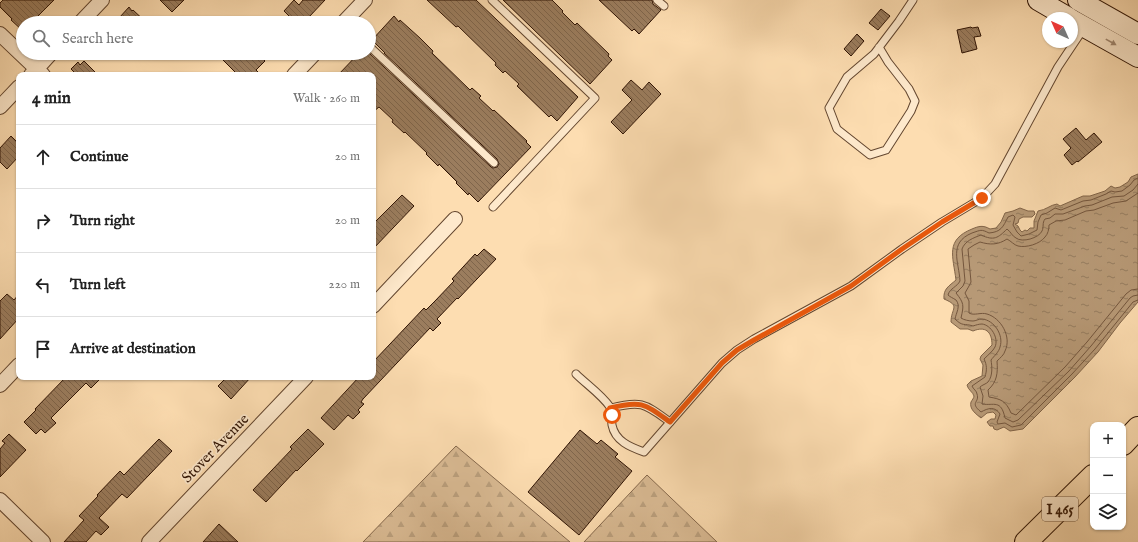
<!DOCTYPE html>
<html lang="en">
<head>
<meta charset="utf-8">
<style>
	:root { --surface:#fff; --page:#f6f6f6; --text:#222; --muted:#767676; --line:#e0e0e0 }
	body { margin:0; font-family:"IM FELL English",serif; background:var(--page); color:var(--text) }
	.controls { position:absolute; right:12px; bottom:12px; display:grid; overflow:hidden; border-radius:8px; box-shadow:0 1px 3px #0004 }
	.controls button { width:36px; height:36px; display:grid; place-items:center; padding:0; border:0; border-bottom:1px solid var(--line); background:var(--surface); color:var(--text); font:20px sans-serif }
	.compass { position:absolute; left:1042px; top:12px; width:36px; height:36px; border-radius:50%; background:var(--surface); box-shadow:0 1px 3px #0004; rotate:315deg }
	.stop { position:absolute; width:12px; height:12px; margin:-9px; border:3px solid #ea580c; border-radius:50%; background:#fff }
	.stop.end { background:#ea580c; border-color:#fff; box-shadow:0 1px 4px #0008 }
	.list { margin:0; padding:0; list-style:none }
	h2 { display:flex; justify-content:space-between; align-items:center; height:52px; margin:0; padding:0 16px; font-size:17px }
	h2 small { font-size:13px; font-weight:400; color:var(--muted) }
	.list li { display:grid; grid-template-columns:26px 1fr auto; gap:12px; align-items:center; box-sizing:border-box; height:64px; padding:0 16px; border-top:1px solid var(--line) }
	.list b { display:block; font-size:15px; white-space:nowrap }
	.list em { font-size:13px; font-style:normal; color:var(--muted) }
	.icon { flex:none; width:22px; height:22px; fill:none; stroke:currentColor; stroke-width:2; stroke-linecap:round; stroke-linejoin:round }
	.map { position:relative; flex:none; width:1138px; height:542px; overflow:hidden }
	.search { position:absolute; background:var(--surface); box-shadow:0 1px 3px #0004; left:16px; top:16px; width:360px; height:44px; display:flex; align-items:center; gap:10px; box-sizing:border-box; padding:0 14px; border-radius:22px; color:var(--muted); font-size:15px }
	.panel { position:absolute; background:var(--surface); box-shadow:0 1px 3px #0004; left:16px; top:72px; width:360px; height:308px; border-radius:8px }
	.map>svg:first-child { display:block }
</style>
</head>
<body>
<div class="map">
<svg width="1138" height="542" viewBox="0 0 1138 542">
	<defs>
		<pattern id="forest-firs" width="22" height="20" patternUnits="userSpaceOnUse"><rect width="22" height="20" fill="#dabb94"/><path d="M5 1l3.5 6h-7zM16 11l3.5 6h-7z" fill="#bba07e"/></pattern>
		<pattern id="water-ripples" width="26" height="14" patternUnits="userSpaceOnUse"><rect width="26" height="14" fill="#b79976"/><path d="M2 4q2-2 4 0t4 0M15 11q2-2 4 0t4 0" fill="none" stroke="#957c5f"/></pattern>
		<pattern id="building-back-hatch" width="6" height="6" patternUnits="userSpaceOnUse"><rect width="6" height="6" fill="#9b7d5e"/><path d="M-1 5l2 2M0 0l6 6M5-1l2 2" fill="none" stroke="#7f654b"/></pattern>
	</defs>
	<rect width="100%" height="100%" fill="#fdddb1"/>
	<filter id="stains"><feTurbulence type="fractalNoise" baseFrequency=".005" numOctaves="4"/><feColorMatrix values="0 0 0 0 .2 0 0 0 0 .09 0 0 0 0 .02 0 0 0 .5 -.17"/></filter>
	<radialGradient id="worn" r=".72"><stop offset=".6" stop-color="#630" stop-opacity="0"/><stop offset="1" stop-color="#630" stop-opacity=".3"/></radialGradient>
	<g fill="url(#forest-firs)" stroke="#85684c">
		<polygon points="456,446 570,542 363,542"/>
		<polygon points="647,475 717,542 584,542"/>
	</g>
	<path fill="url(#water-ripples)" stroke="#816448" d="M1138,174v128l-18,21 -22,29 -23,25 -52,52 -13,2 -6,-4 -7,3 -3,-1 -1,-3h-3l-3,-4 4,-3h4l1,-4 -3,-3 -6,1 -6,5c-5,-4 -12,-9 -10,-16 1,-2 3,-4 3,-6 -1,-4 -6,-6 -7,-11l4,-4 11,-5 1,-11 -3,-6 1,-3 11,-11c0,-14 -7,-19 -19,-14l-5,-2h-8l-9,-7c0,-14 10,-16 -7,-23 -1,-10 5,-13 12,-19 -3,-24 -11,-40 16,-51 7,-3 11,-4 18,0l6,-1 5,-6 4,-9 8,-2 7,-3 8,3h6l1,3 -3,3h-9l-4,2 -1,4 -3,1 3,2 2,4 2,2 3,-2 2,1 3,-3h4v-7l4,-10c8,-1 12,-6 19,-7l3,2 23,-10h7l15,-5 6,-5 4,2 5,-1 8,-5 3,-5z"/>
	<g fill="none" stroke-linecap="round" stroke-linejoin="round">
		<g stroke="#74563d" stroke-width="1">
			<path d="M1138,178l-4,2 -4,5 -8,6 -7,1 -4,-1 -5,3 -15,6 -8,1 -22,9 -6,-2 -8,5 -6,2 -3,7 -1,8 -8,4 -8,2 -4,-4 -4,-7 2,-8 -2,-2 -5,2c-5,10 -7,15 -19,16 -8,-4 -8,-3 -17,0 -24,10 -13,29 -12,48 -3,6 -10,7 -12,14 2,2 5,3 8,5 5,6 0,13 -1,19 8,8 9,4 18,7 3,-1 6,-2 9,-2 9,1 17,14 13,23 -2,4 -7,8 -11,12 3,6 3,11 1,18l-13,9c1,3 5,5 5,8 3,9 -8,8 4,18 7,-4 14,-6 19,2l-3,8 1,2 7,-1 7,4 9,-2 51,-51 23,-25 38,-47 5,-2"/>
			<path d="M1138,184l-5,6 -9,6 -12,1 -20,8 -7,1 -22,8h-8l-5,4 -5,1c-3,4 -1,8 -3,12 -3,7 -20,12 -26,7 -4,-2 -5,-6 -9,-9 -9,9 -13,12 -26,6 -8,3 -16,6 -19,14l3,32 -2,5 -7,7c8,10 8,12 5,25 3,2 8,3 12,3 3,0 5,-2 9,-2 12,1 22,16 18,28 -1,5 -6,9 -9,13 1,6 2,16 -3,22 -2,2 -6,3 -8,5l3,9 -1,8c12,2 19,-5 23,14l8,4 5,-2 51,-49 22,-25 39,-48 3,-2 5,-1"/>
			<path d="M1138,193l-12,8 -13,2 -19,7 -8,1 -21,9 -9,1 -7,4c0,4 -1,9 -4,12 -5,7 -19,11 -27,9 -4,-1 -7,-5 -11,-7 -9,6 -17,6 -27,3l-6,3 -6,4 3,33 -2,4 -4,7 4,8v12c5,3 12,-1 18,1 14,4 25,23 18,37 -1,4 -5,7 -8,10 1,12 0,21 -9,29l1,7c12,2 17,4 22,16l5,2 49,-48 22,-25 39,-48 5,-4 7,-1"/>
		</g>
	</g>
	<g fill="url(#building-back-hatch)" stroke="#301404">
		<polygon points="3,0 54,0 31,23 23,23 23,31 11,20 12,19 0,7 0,3"/>
		<polygon points="160,0 184,0 172,12"/>
		<polygon points="294,0 299,5 303,0 325,0 309,17 315,23 296,23 284,11"/>
		<polygon points="427,0 476,0 578,97 557,121 551,115 549,117 517,86 519,84 505,71 503,73 495,65 496,63 458,26 456,27"/>
		<polygon points="503,0 552,0 563,11 562,12 575,25 577,23 609,54 608,56 612,60 590,84"/>
		<polygon points="599,0 652,0 653,4 661,10 639,34 634,29 632,31"/>
		<polygon points="129,7 132,11 133,10 147,23 124,23 119,18"/>
		<polygon points="881,9 890,16 878,30 869,23"/>
		<polygon points="394,16 399,22 400,20 420,38 433,51 432,53 470,90 472,88 481,96 479,98 493,111 494,110 527,141 526,142 531,147 478,202 469,193 468,195 456,183 457,182 439,164 438,166 426,154 427,153 405,132 404,133 392,122 393,120 379,107 373,112 373,75 338,75 359,53 369,53 491,167 493,168 497,167 499,164 497,159 384,53 385,53 372,40"/>
		<polygon points="971,27 972,28 978,27 981,36 974,37 977,49 962,53 957,30"/>
		<polygon points="857,34 864,41 851,56 844,49"/>
		<polygon points="226,53 239,53 246,60 253,53 257,53 265,61 256,70 261,75 238,75 221,58"/>
		<polygon points="84,61 98,75 71,75 74,72 71,69 78,62 80,65"/>
		<polygon points="631,80 642,90 649,82 661,94 623,134 611,122 632,100 622,90"/>
		<polygon points="1076,128 1086,140 1094,133 1102,142 1078,162 1077,161 1072,165 1064,155 1071,148 1063,139"/>
		<polygon points="11,136 19,144 19,156 7,169 0,162 0,148"/>
		<polygon points="402,195 414,206 373,249 373,224"/>
		<polygon points="484,249 496,259 458,299 457,298 437,319 441,323 433,331 430,328 363,399 361,402 364,404 358,410 360,412 353,419 348,415 334,430 321,418 359,377 373,377 373,362 424,308 426,310 435,301 454,281 452,279 475,254 477,256"/>
		<polygon points="7,294 14,300 19,294 19,318 0,339 0,301"/>
		<polygon points="66,377 102,377 91,388 86,383 51,418 56,423 45,433 41,429 36,434 24,422 36,410 35,409"/>
		<polygon points="227,377 251,377 231,399 218,386"/>
		<polygon points="308,429 324,444 297,471 296,470 266,502 253,490 292,449 290,447"/>
		<polygon points="580,430 597,444 601,440 618,454 615,457 632,471 579,535 528,492"/>
		<polygon points="9,434 26,450 0,477 0,449 5,443 2,441"/>
		<polygon points="159,439 172,451 127,498 122,494 99,518 109,527 101,535 96,531 86,542 64,542 84,520 79,516 98,496 97,495 120,471 124,475"/>
		<polygon points="219,524 238,542 203,542"/>
	</g>
	<g fill="none" stroke-linecap="round" stroke-linejoin="round">
		<defs>
			<g id="lane">
				<polyline points="492,0 595,98 493,207"/>
				<polyline points="657,0 664,6"/>
				<polyline points="369,46 494,163"/>
				<polyline points="879,47 888,62 909,89 915,101 911,111 886,150 870,155 837,129 829,108 847,77 874,54 899,21 913,0"/>
				<path d="M576,374c10,10 26,21 34,33 3,6 1,12 2,18 3,16 18,22 32,27l78,-89 15,-13 17,-11 97,-53 51,-37 40,-27 40,-24 13,-14 63,-117 26,-39"/>
				<path d="M611,408c31,-8 34,-4 59,14"/>
			</g>
			<g id="street">
				<polyline points="80,23 102,0"/>
				<polyline points="343,23 365,0"/>
				<polyline points="0,34 43,75"/>
				<polyline points="31,75 51,53"/>
				<polyline points="294,75 315,53"/>
				<polyline points="0,107 19,87"/>
				<polyline points="373,306 455,219"/>
				<polyline points="0,385 19,365"/>
				<polyline points="0,500 43,542"/>
				<polyline points="149,542 306,377"/>
			</g>
			<g id="secondary">
				<polyline points="1038,0 1069,18"/>
				<polyline points="1078,0 1138,34"/>
				<polyline points="1072,20 1138,57"/>
			</g>
			<g id="highway">
				<polyline points="1123,444 1138,428"/>
				<polyline points="1026,542 1093,476"/>
			</g>
		</defs>
		<use href="#lane" stroke="#63462f" stroke-width="9"/>
		<use href="#street" stroke="#63462f" stroke-width="16"/>
		<use href="#secondary" stroke="#301404" stroke-width="22"/>
		<use href="#highway" stroke="#301404" stroke-width="24"/>
		<use href="#lane" stroke="#fee9cc" stroke-width="7"/>
		<use href="#street" stroke="#fee9cc" stroke-width="14"/>
		<use href="#secondary" stroke="#fee9cc" stroke-width="20"/>
		<use href="#highway" stroke="#fdddb1" stroke-width="22"/>
	</g>
	<defs><path id="oneway-solid" d="M-6-.8H1V-3.2L6.5 0L1 3.2V.8H-6Z"/></defs>
	<use fill="#a18972" href="#oneway-solid" transform="translate(1111 42) rotate(29)"/>
	<g fill="none" stroke-linecap="round" stroke-linejoin="round">
		<path stroke="#ea580c" stroke-width="5" d="M612,415l-2,-7c32,-8 35,-4 60,14l52,-59 15,-13 17,-10 97,-54 51,-37 40,-27 40,-24"/>
	</g>
	<g text-anchor="middle" stroke-width="3.5" stroke-linejoin="round" paint-order="stroke">
		<rect fill="#fee9cc" stroke="#6e5440" stroke-width="1" x="1042" y="497" width="36" height="24" rx="3"/>
		<g font-size="14" font-weight="bold" fill="#301404">
			<text x="1060" y="514">I 465</text>
		</g>
		<g font-size="15" fill="#301404" stroke="#fee9cc">
			<text transform="translate(215 448) rotate(-46)" y="5">Stover Avenue</text>
		</g>
	</g>
	<rect width="100%" height="100%" filter="url(#stains)"/>
	<rect width="100%" height="100%" fill="url(#worn)"/>
</svg>
<div class="controls">
<button>+</button>
<button>−</button>
<button><svg class="icon" aria-label="layers" viewBox="0 0 24 24"><path d="M12 4l9 5-9 5-9-5zM3 14l9 5 9-5"/></svg></button>
</div>
<svg class="compass" viewBox="-18 -18 36 36"><path d="M0-13l5 13h-10z" fill="#e53935"/><path d="M0 13l5-13h-10z" fill="#767676"/></svg>
<div class="stop" style="left:612px;top:415px"></div>
<div class="stop end" style="left:982px;top:198px"></div>
<div class="search"><svg class="icon" aria-label="search" viewBox="0 0 24 24"><circle cx="10" cy="10" r="6"/><path d="M15 15l6 6"/></svg>Search here</div>
<section class="panel">
<h2>4 min<small>Walk · 260 m</small></h2>
<ul class="list">
<li><svg class="icon" aria-label="ahead" viewBox="0 0 24 24"><path d="M12 20V5M6 11l6-6 6 6"/></svg><div><b>Continue</b></div><em>20 m</em></li>
<li><svg class="icon" aria-label="right" viewBox="0 0 24 24"><path d="M7 20v-9h11M14 6l5 5-5 5"/></svg><div><b>Turn right</b></div><em>20 m</em></li>
<li><svg class="icon" aria-label="left" viewBox="0 0 24 24"><path d="M17 20v-9H6M10 6l-5 5 5 5"/></svg><div><b>Turn left</b></div><em>220 m</em></li>
<li><svg class="icon" aria-label="arrive" viewBox="0 0 24 24"><path d="M6 21V4h12l-3 4 3 4H6"/></svg><div><b>Arrive at destination</b></div></li>
</ul>
</section>
</div>
</body>
</html>
